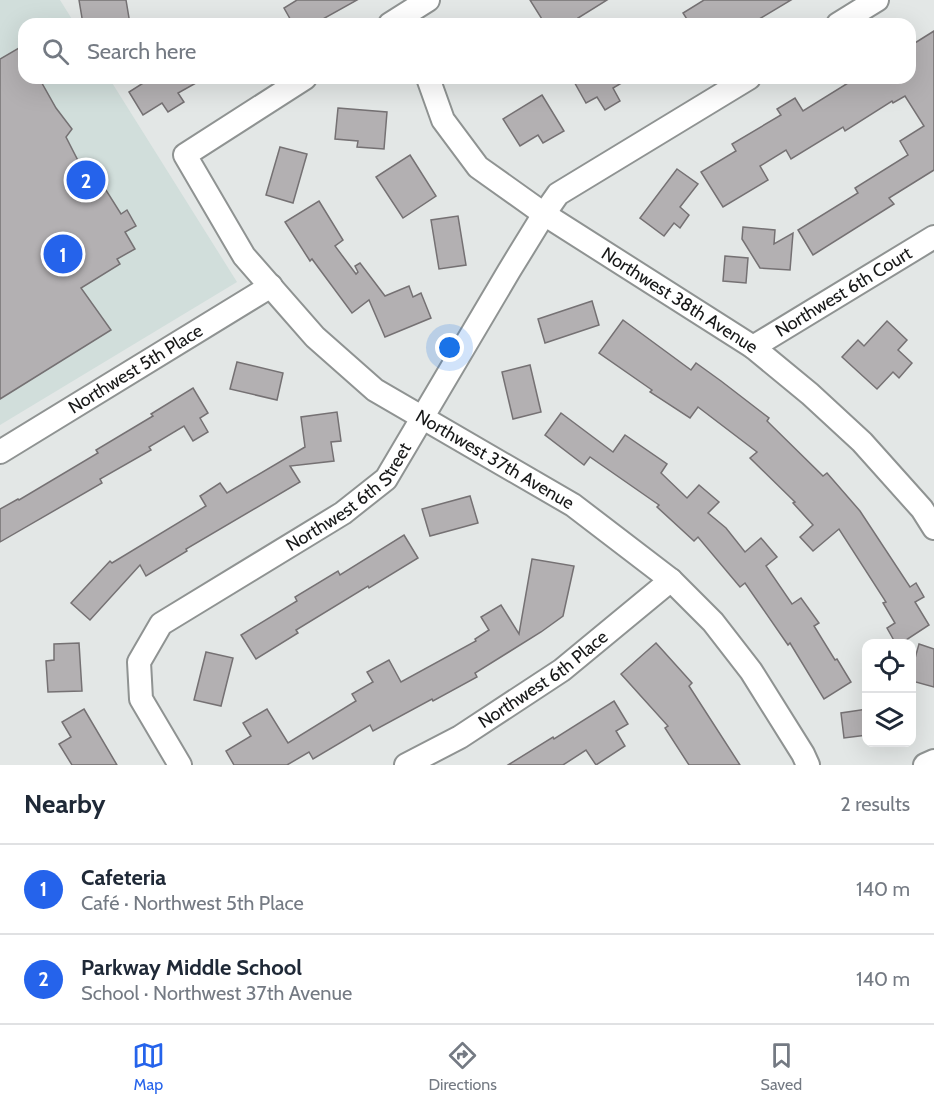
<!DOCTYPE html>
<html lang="en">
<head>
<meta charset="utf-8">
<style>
	:root { --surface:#fff; --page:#f6f6f7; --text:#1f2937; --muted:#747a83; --line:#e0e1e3; --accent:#2563eb }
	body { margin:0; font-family:Cabin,sans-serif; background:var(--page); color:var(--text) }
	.controls { position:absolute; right:18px; bottom:18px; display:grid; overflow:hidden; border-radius:12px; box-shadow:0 6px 24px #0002 }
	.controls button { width:54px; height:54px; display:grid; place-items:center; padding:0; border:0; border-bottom:2px solid var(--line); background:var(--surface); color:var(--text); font:30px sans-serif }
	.you { position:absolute; left:450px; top:348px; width:21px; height:21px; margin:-15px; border:4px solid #fff; border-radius:50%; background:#1a73e8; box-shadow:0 0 0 9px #1a73e833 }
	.badge { display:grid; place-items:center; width:39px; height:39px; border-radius:50%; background:var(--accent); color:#fff; font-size:20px; font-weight:700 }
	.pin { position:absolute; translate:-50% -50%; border:3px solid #fff; box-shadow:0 2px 6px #0006 }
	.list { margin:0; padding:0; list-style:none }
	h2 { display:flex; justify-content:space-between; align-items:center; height:78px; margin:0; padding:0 24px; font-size:26px }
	h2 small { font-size:20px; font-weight:400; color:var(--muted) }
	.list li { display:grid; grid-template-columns:39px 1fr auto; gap:18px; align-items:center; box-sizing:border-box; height:90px; padding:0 24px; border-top:2px solid var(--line) }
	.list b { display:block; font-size:22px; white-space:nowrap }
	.list p { margin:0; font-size:20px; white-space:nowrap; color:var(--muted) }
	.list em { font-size:20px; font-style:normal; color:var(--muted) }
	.icon { flex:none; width:33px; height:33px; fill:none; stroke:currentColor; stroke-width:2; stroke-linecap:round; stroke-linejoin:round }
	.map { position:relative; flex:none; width:934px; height:765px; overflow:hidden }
	.search { position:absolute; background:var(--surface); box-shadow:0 6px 24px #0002; left:18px; right:18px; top:18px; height:66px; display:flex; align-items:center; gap:15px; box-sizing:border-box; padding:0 21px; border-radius:18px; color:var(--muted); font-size:22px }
	.sheet { height:258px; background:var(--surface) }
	nav { display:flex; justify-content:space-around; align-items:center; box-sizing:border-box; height:84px; border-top:2px solid var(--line); background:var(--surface); font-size:16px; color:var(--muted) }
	nav a { display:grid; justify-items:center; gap:3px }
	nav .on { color:var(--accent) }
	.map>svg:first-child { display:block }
</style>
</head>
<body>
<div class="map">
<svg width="934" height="765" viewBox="0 0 934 765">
	<rect width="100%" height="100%" fill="#e3e7e6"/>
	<polygon fill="#d1dedb" points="0,0 60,0 75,24 24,24 24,78 109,78 237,282 0,425"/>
	<g fill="#b3b0b2" stroke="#757173" stroke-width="1.5">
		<polygon points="79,0 126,0 130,24 83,24"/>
		<polygon points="297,0 357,0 314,24 293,24 284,8"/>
		<polygon points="530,0 607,0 578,18 582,24 545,24"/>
		<polygon points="704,0 791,0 751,24 690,24 683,13"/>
		<polygon points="934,31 934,170 889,198 894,204 813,255 798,230 858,193 855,188 908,155 900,141 924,126 905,96 893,103 892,101 845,131 843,127 791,159 786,150 760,166 768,180 723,207 701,172 736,151 732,144 781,115 777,109 795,98 803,111 856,78 910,78 910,46"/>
		<polygon points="24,45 24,78 39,78 56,108 72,129 66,137 90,184 99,179 121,214 127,210 136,226 125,232 135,249 117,259 120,264 81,288 111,330 0,399 0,59"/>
		<polygon points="151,78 205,78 178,93 184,102 168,112 162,103 143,115 129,92"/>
		<polygon points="572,78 630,78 613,88 620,101 605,110 597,97 586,103"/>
		<polygon points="542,95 564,131 543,143 538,135 520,146 503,119"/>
		<polygon points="338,108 387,112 384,149 357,147 358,141 335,139"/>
		<polygon points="280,147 307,154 293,203 266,195"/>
		<polygon points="410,155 436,196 403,218 376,177"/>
		<polygon points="677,169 698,184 680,207 689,215 680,228 674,223 664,236 640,218"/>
		<polygon points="319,201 343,240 335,246 356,274 358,272 355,266 360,263 385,296 409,286 413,297 421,293 431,318 385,337 369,300 352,313 312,259 310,261 285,222"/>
		<polygon points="458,216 466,265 439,269 431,220"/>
		<polygon points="743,227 775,230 774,244 793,233 790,270 760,268 742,239"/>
		<polygon points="725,256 748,258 746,283 723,281"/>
		<polygon points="592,301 599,325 545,343 538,319"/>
		<polygon points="623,320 691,370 696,363 721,381 769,418 767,421 823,476 827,473 860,511 910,587 916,583 924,597 915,602 929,625 900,644 896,644 887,628 895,623 883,603 886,602 839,529 813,551 800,537 813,525 793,503 795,502 750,458 757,452 698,407 690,418 650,392 652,390 599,353"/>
		<polygon points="887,321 907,340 898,350 912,363 899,378 893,372 877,389 842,357 858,340 864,346"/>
		<polygon points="237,362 283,373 277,400 230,389"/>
		<polygon points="530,365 541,412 513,419 502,372"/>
		<polygon points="193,388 208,413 200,418 208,432 193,441 184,426 149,447 151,450 100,479 102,483 0,542 0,509 18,499 19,500 98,453 96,450 153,416 151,414"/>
		<polygon points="337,412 341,441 331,442 334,461 290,466 300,482 186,549 187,551 146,576 140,565 90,620 71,603 110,561 112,563 206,506 200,496 220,483 227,493 305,447 301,417"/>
		<polygon points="561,413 613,452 625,435 667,464 661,473 687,498 699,485 719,502 708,513 726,528 745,552 761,538 777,557 766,566 792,604 801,598 819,623 814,626 835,660 837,659 851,682 824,699 790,643 788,645 745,583 740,587 698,537 694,541 657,507 659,505 590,457 584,465 545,435"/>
		<polygon points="470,496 478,523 430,536 422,509"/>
		<polygon points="404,535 418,558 369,588 368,586 296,630 298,633 256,659 241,635 297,601 295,597 338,571 340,575"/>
		<polygon points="532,559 574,566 563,616 541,632 475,673 477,677 433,701 432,699 373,731 370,725 313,759 309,752 287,765 234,765 226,751 251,736 243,723 267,709 288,743 356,701 352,694 373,682 367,672 389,660 401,682 476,641 475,639 489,630 481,617 501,605 519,634"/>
		<polygon points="79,643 82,691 48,692 46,661 54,660 54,644"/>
		<polygon points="656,643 692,683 689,686 740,765 689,765 665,728 668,726 621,674"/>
		<polygon points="919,644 934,649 934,687 912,681 912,669"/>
		<polygon points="206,652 233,658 221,706 194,700"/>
		<polygon points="614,701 628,724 616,731 625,746 596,765 586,750 563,765 508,765 553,737 554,739"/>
		<polygon points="84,709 117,765 72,765 59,744 71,737 62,722"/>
		<polygon points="867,709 867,735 844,738 841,713"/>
	</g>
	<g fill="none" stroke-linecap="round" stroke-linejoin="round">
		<defs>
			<g id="street">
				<polyline points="390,24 428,0"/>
				<polyline points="838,24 877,0"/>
				<path id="s1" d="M305,78l-120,77 59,101 71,81 60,53 198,115 98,75 42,42 38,49 52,83 5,11"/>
				<path id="s2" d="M428,78l15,42 35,47 66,47 209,133 57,47 52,48 60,67 12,19"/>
				<path id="s3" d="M753,347l181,-110"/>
				<path id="s4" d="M0,452l271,-166"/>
				<path id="s5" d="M180,765l-39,-66 -2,-37 22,-38 182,-111 43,-34 123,-208 35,-57 14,-20 191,-116"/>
				<path id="s6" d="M406,765l54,-28 102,-67 109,-90"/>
				<polyline points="925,765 934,761"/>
			</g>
		</defs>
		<use href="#street" stroke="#8f9392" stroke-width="26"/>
		<use href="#street" stroke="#fff" stroke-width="22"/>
	</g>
	<g text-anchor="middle" stroke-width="6" stroke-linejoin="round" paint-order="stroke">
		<g font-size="18" fill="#171818" stroke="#fff">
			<text dy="6" stroke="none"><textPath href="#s3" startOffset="106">Northwest 6th Court</textPath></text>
			<text dy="6" stroke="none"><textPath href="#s2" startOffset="345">Northwest 38th Avenue</textPath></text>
			<text dy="6" stroke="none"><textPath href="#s4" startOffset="159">Northwest 5th Place</textPath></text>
			<text dy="6" stroke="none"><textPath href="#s1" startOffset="586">Northwest 37th Avenue</textPath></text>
			<text dy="6" stroke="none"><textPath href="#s5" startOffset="386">Northwest 6th Street</textPath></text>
			<text dy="6" stroke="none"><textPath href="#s6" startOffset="162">Northwest 6th Place</textPath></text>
		</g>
	</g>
</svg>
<div class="controls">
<button><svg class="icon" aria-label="locate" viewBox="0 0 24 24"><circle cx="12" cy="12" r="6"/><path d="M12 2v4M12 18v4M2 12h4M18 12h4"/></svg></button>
<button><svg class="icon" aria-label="layers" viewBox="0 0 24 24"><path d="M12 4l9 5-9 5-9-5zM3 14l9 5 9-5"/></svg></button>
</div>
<div class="you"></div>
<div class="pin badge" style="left:63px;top:254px">1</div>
<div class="pin badge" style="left:86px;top:180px">2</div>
<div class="search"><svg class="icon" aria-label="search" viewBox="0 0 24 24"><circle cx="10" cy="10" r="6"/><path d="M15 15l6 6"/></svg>Search here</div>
</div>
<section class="sheet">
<h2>Nearby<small>2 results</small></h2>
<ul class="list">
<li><span class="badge">1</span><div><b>Cafeteria</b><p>Café · Northwest 5th Place</p></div><em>140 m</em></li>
<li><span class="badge">2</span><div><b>Parkway Middle School</b><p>School · Northwest 37th Avenue</p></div><em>140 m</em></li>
</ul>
</section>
<nav>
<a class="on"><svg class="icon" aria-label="map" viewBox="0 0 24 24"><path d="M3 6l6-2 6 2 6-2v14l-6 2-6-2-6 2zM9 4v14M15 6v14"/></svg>Map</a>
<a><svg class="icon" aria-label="directions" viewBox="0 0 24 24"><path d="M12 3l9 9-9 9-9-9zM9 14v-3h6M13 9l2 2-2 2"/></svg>Directions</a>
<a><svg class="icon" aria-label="saved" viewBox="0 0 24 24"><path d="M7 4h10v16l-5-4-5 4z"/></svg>Saved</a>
</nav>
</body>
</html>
